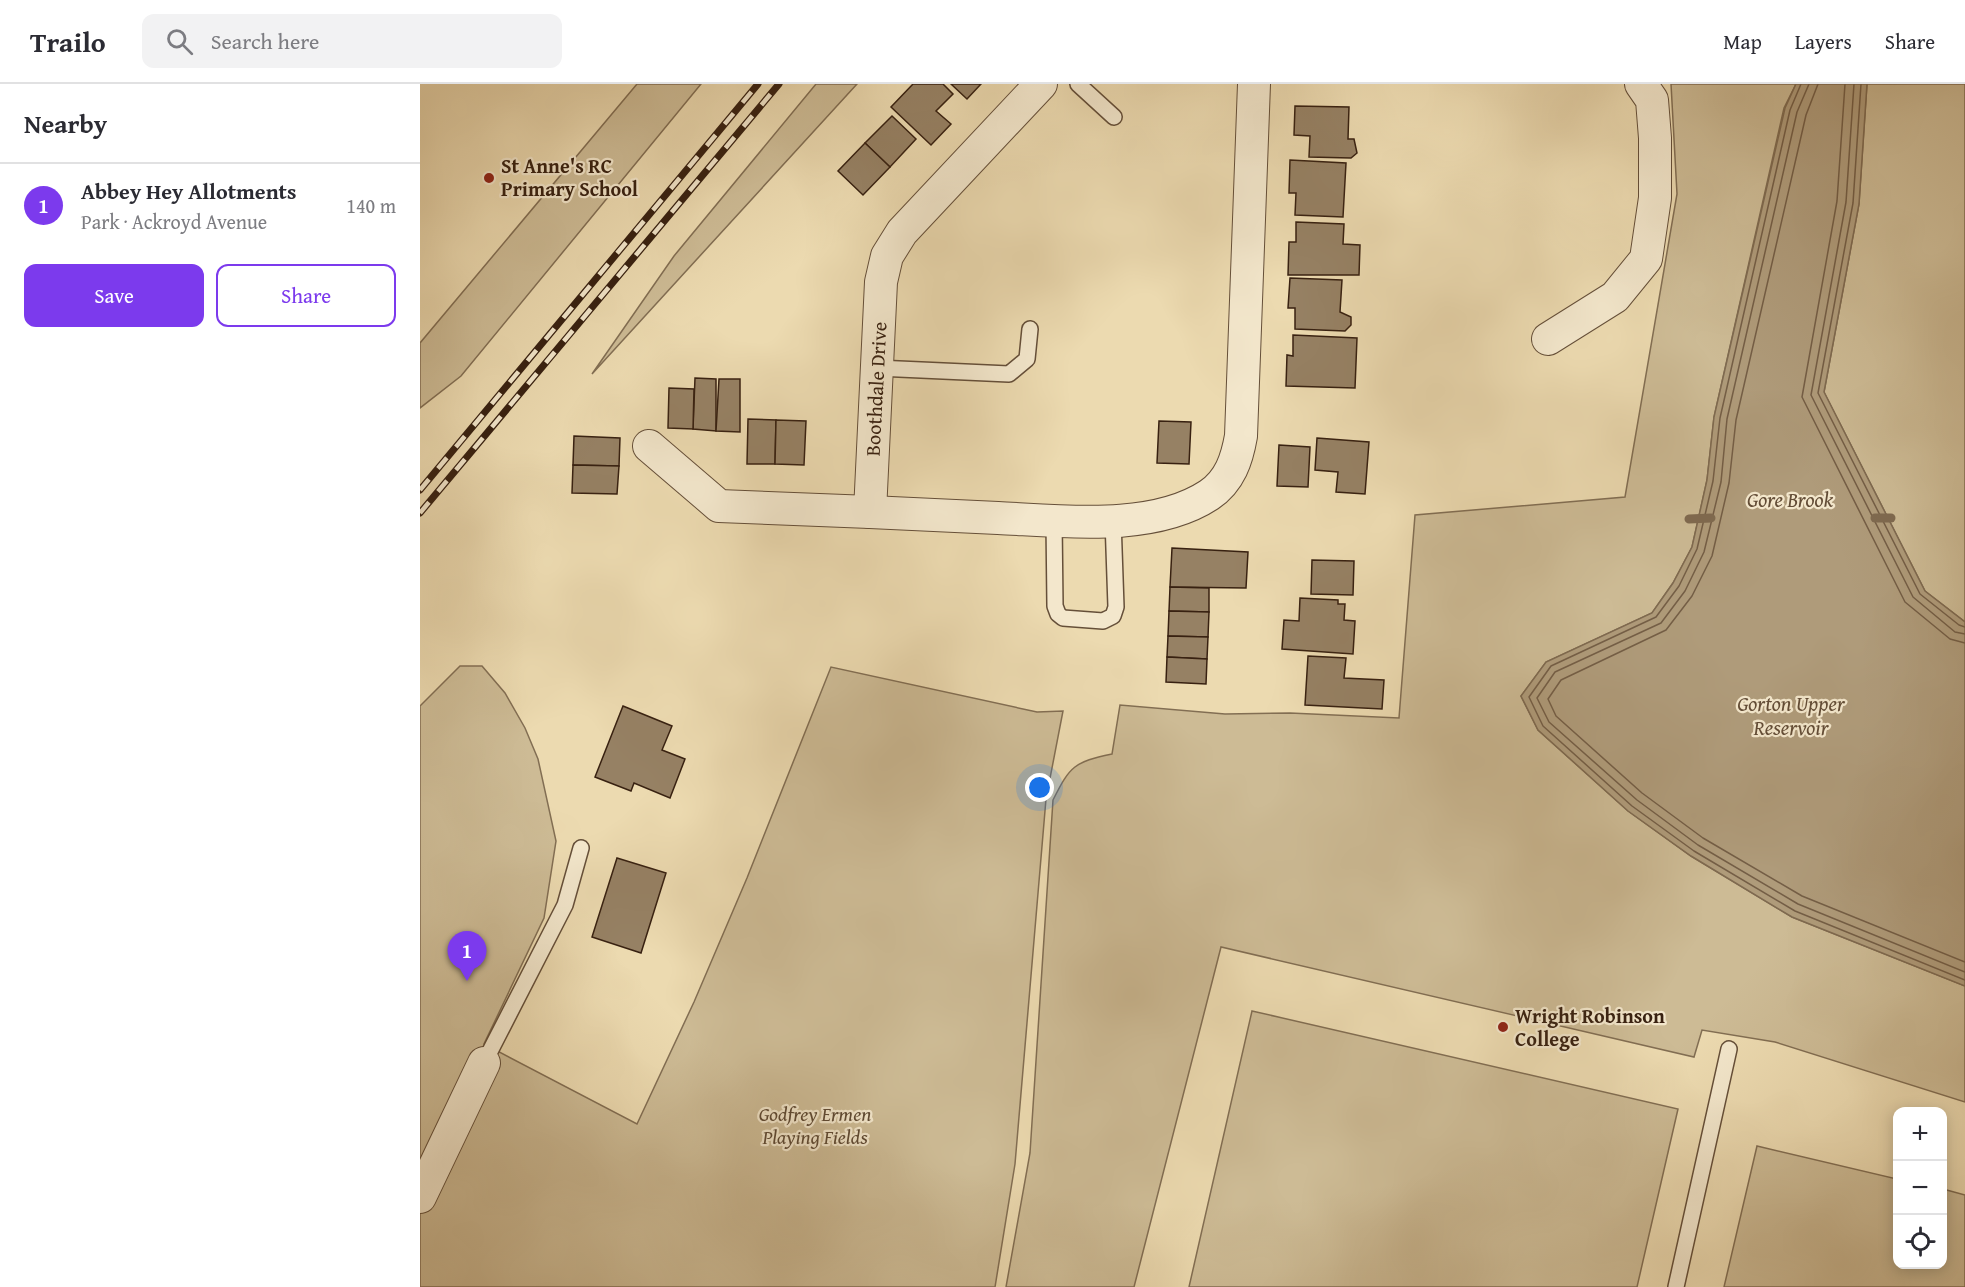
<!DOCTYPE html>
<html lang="en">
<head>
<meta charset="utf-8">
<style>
	:root { --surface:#fff; --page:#f2f2f3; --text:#2b2b33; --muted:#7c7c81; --line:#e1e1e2; --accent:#7c3aed }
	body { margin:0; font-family:"Gentium Book Plus",serif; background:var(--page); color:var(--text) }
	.controls { position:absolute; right:18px; bottom:18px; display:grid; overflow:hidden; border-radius:12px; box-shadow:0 3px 15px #0003 }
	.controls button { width:54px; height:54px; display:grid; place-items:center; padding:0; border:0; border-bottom:2px solid var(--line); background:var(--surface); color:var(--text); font:30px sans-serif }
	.you { position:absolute; left:620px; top:704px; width:21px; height:21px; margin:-15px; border:4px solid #fff; border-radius:50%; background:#1a73e8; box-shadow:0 0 0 9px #1a73e833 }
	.badge { display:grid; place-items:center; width:39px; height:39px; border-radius:50%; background:var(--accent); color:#fff; font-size:20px; font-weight:700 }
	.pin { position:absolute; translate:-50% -50px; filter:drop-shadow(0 2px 3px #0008) }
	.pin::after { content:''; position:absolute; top:32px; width:21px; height:18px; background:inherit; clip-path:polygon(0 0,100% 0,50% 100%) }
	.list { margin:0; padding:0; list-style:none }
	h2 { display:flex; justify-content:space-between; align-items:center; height:78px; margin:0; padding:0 24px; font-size:26px }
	h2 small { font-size:20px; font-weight:400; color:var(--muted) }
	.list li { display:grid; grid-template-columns:39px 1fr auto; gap:18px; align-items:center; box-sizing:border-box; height:84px; padding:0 24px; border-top:2px solid var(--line) }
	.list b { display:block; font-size:22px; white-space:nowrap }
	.list p { margin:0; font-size:20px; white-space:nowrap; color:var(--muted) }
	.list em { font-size:20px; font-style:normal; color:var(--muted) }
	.actions { display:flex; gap:12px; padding:18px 24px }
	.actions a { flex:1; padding:14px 0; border:2px solid var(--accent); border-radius:12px; text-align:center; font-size:21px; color:var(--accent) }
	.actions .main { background:var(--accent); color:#fff }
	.icon { flex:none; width:33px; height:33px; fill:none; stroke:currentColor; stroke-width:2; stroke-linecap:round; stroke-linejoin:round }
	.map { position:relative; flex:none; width:1545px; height:1203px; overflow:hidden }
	header { display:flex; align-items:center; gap:36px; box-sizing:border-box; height:84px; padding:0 30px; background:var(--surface); border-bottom:2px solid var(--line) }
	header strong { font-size:28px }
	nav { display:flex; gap:33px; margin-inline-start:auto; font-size:21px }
	.search { width:420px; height:54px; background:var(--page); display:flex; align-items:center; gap:15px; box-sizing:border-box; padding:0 21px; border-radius:12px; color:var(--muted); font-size:22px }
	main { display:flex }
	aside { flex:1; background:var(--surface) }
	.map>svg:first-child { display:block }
</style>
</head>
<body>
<header>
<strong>Trailo</strong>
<div class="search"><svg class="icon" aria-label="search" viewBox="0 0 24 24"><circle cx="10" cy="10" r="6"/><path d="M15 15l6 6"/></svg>Search here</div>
<nav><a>Map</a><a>Layers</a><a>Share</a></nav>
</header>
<main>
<aside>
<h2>Nearby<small></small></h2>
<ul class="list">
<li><span class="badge">1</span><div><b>Abbey Hey Allotments</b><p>Park · Ackroyd Avenue</p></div><em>140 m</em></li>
</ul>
<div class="actions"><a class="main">Save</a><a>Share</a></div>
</aside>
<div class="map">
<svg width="1545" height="1203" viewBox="0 0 1545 1203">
	<rect width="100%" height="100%" fill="#ecdab0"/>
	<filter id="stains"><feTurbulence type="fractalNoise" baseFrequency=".00333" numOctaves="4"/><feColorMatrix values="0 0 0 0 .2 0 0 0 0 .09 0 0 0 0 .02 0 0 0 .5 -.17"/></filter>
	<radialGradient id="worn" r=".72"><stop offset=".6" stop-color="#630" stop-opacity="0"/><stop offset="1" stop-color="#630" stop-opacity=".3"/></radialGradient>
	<g fill="#cdbb95" stroke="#826e53" stroke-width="1.5">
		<polygon points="217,0 281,0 41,292 0,324 0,259"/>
		<polygon points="396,0 437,0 172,290 254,172"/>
		<path d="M1251,0h125l-12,24 -70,309 -7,63 -15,67 -19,36 -21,30 -106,49 -25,34 17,34 90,81 63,45 101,61 173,69v116l-190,-60 -73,-12 -8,27 -473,-110 -87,340h-128l24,-134 23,-353c17,-34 21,-38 59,-46l8,-49 105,9 65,-1 109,5 16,-203 210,-18 52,-303z"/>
		<polygon points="1447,0 1545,0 1545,538 1505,507 1404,308 1439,120"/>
		<polygon points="40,582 62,582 85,609 105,644 118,675 136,757 124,834 64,960 217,1040 274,918 327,794 411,583 617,628 643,627 626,715 595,1080 575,1203 0,1203 0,622"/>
		<polygon points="832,927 1258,1025 1217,1203 769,1203"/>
		<polygon points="1337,1062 1477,1095 1478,1180 1522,1180 1523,1105 1545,1111 1545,1203 1304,1203"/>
	</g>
	<polygon fill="#af9b7a" stroke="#7f6a50" stroke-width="1.5" points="1376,0 1447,0 1439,120 1404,308 1505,507 1545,538 1545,902 1372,833 1271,772 1208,727 1118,646 1101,612 1126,578 1232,529 1253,499 1272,463 1287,396 1294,333 1365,24"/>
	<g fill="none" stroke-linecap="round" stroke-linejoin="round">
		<g stroke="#745e46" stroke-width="1.5">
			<polyline points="1381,0 1370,26 1300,334 1293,397 1277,465 1259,502 1236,533 1131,582 1109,613 1123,642 1212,722 1274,767 1375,827 1545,896"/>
			<polyline points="1389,0 1377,28 1307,335 1301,398 1284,468 1265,507 1241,539 1135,588 1117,614 1129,638 1217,716 1278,761 1378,820 1545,888"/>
			<polyline points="1398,0 1386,31 1316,336 1309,399 1292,472 1272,512 1246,546 1141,596 1128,615 1136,632 1222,709 1283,754 1382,812 1545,878"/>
			<polyline points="1425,0 1417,117 1382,313 1485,518 1530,555 1545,559"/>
			<polyline points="1434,0 1426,118 1391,311 1493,513 1535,548 1545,550"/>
			<polyline points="1441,0 1433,119 1398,309 1500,510 1539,541 1545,543"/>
		</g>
		<g stroke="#7f6a50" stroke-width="9">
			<polyline points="1455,434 1471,434"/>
			<polyline points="1269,435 1291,434"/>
		</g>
	</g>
	<g fill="#968164" stroke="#382111" stroke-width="1.5">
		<polygon points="493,0 523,0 533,10 516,27 531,40 511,61 471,23"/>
		<polygon points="531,0 561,0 547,15"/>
		<polygon points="875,22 929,23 928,55 934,55 937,69 931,74 889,73 890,52 874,51"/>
		<polygon points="472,32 496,55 470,83 445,59"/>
		<polygon points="445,59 470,83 443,111 418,87"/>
		<polygon points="870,76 926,79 923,133 875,131 876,109 869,109"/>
		<polygon points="876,138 924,140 923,160 940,161 939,191 868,191 869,158 876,158"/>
		<polygon points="870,194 922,196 920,228 931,233 931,241 925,247 875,245 875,224 868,224"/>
		<polygon points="873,251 937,254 935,304 866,302 867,271 873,272"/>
		<polygon points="275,294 296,295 296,347 273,345"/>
		<polygon points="299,295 320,295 320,348 296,347"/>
		<polygon points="249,304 274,305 273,345 248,344"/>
		<polygon points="328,335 356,336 355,380 327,380"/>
		<polygon points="356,336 386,337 384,381 355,380"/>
		<polygon points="739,337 771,338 769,380 737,379"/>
		<polygon points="154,352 200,354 199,382 153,381"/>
		<polygon points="897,354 949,358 945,410 916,408 918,388 895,386"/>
		<polygon points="859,361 890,363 888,403 857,402"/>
		<polygon points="153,381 199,382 197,410 152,409"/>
		<polygon points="752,464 828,468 826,504 750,503"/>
		<polygon points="892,476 934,477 933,511 891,510"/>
		<polygon points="750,503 789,504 789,528 749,527"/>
		<polygon points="880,514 918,516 918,520 925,520 924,536 935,537 933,570 862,565 864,536 879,537"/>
		<polygon points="749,527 789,528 788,553 748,552"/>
		<polygon points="748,552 788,553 787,575 747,573"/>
		<polygon points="888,572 926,574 924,594 964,596 962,625 885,621"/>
		<polygon points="747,573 787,575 786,600 746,598"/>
		<polygon points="203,622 252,642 242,666 265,675 250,714 214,699 211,707 175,693"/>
		<polygon points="197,774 246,789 221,869 172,853"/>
	</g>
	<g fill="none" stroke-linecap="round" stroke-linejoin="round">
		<defs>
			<g id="lane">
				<polyline points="658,0 694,33"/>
				<polyline points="457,284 589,290 607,275 610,245"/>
				<polyline points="634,437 635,522 638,530 643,534 683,537 693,532 696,523 693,436"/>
				<polyline points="64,979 145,821 161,764"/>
				<polyline points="1256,1203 1309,965"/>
			</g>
			<g id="street">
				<polyline points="1128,255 1195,213 1226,175 1235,114 1235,54 1232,16 1221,0"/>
				<polyline points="229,362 299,422 450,428 461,198 467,172 482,148 621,0"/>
				<path d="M450,428c42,2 85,4 128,6 65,3 155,14 211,-23 21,-14 28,-36 32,-59l13,-352"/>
				<polyline points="0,1113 64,979"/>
			</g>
		</defs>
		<use href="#lane" stroke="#654f39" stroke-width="18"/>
		<use href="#street" stroke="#654f39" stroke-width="34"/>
		<use href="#lane" stroke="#f3e7cc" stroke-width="15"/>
		<use href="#street" stroke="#f3e7cc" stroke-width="32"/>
		<defs>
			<g id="rail">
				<polyline points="0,406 338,0"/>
				<polyline points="0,429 359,0"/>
			</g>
		</defs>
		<use href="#rail" stroke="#382111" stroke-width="7"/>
		<use href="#rail" stroke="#f3e7cc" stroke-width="4.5" stroke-dasharray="14" stroke-linecap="butt"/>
	</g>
	<g fill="#8f2418" stroke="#f3e7cc" stroke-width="2">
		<circle cx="69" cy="94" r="6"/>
		<circle cx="1083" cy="943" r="6"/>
	</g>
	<g text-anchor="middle" stroke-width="4.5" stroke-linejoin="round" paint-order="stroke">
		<g font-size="20" font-weight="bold" fill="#382111" stroke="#f3e7cc" text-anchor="start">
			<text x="81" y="89">St Anne's RC<tspan x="81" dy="23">Primary School</tspan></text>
			<text x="1095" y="939">Wright Robinson<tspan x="1095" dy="23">College</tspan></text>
		</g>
		<g font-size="20" fill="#382111" stroke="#f3e7cc">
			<text transform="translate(456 305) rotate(-87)" y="7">Boothdale Drive</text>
		</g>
		<g font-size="20" font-style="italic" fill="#5d4832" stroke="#f3e7cc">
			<text x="395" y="1037">Godfrey Ermen<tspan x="395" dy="23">Playing Fields</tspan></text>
		</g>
		<g font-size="21" font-style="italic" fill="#624c36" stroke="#f3e7cc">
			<text x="1370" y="423">Gore Brook</text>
			<text x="1371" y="627">Gorton Upper<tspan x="1371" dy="24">Reservoir</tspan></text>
		</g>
	</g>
	<rect width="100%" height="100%" filter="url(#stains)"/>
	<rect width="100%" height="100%" fill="url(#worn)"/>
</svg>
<div class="controls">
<button>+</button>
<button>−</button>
<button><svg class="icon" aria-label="locate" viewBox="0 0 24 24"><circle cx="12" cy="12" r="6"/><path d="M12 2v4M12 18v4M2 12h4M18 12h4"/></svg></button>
</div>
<div class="you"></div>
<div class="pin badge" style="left:47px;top:897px">1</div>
</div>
</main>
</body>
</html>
